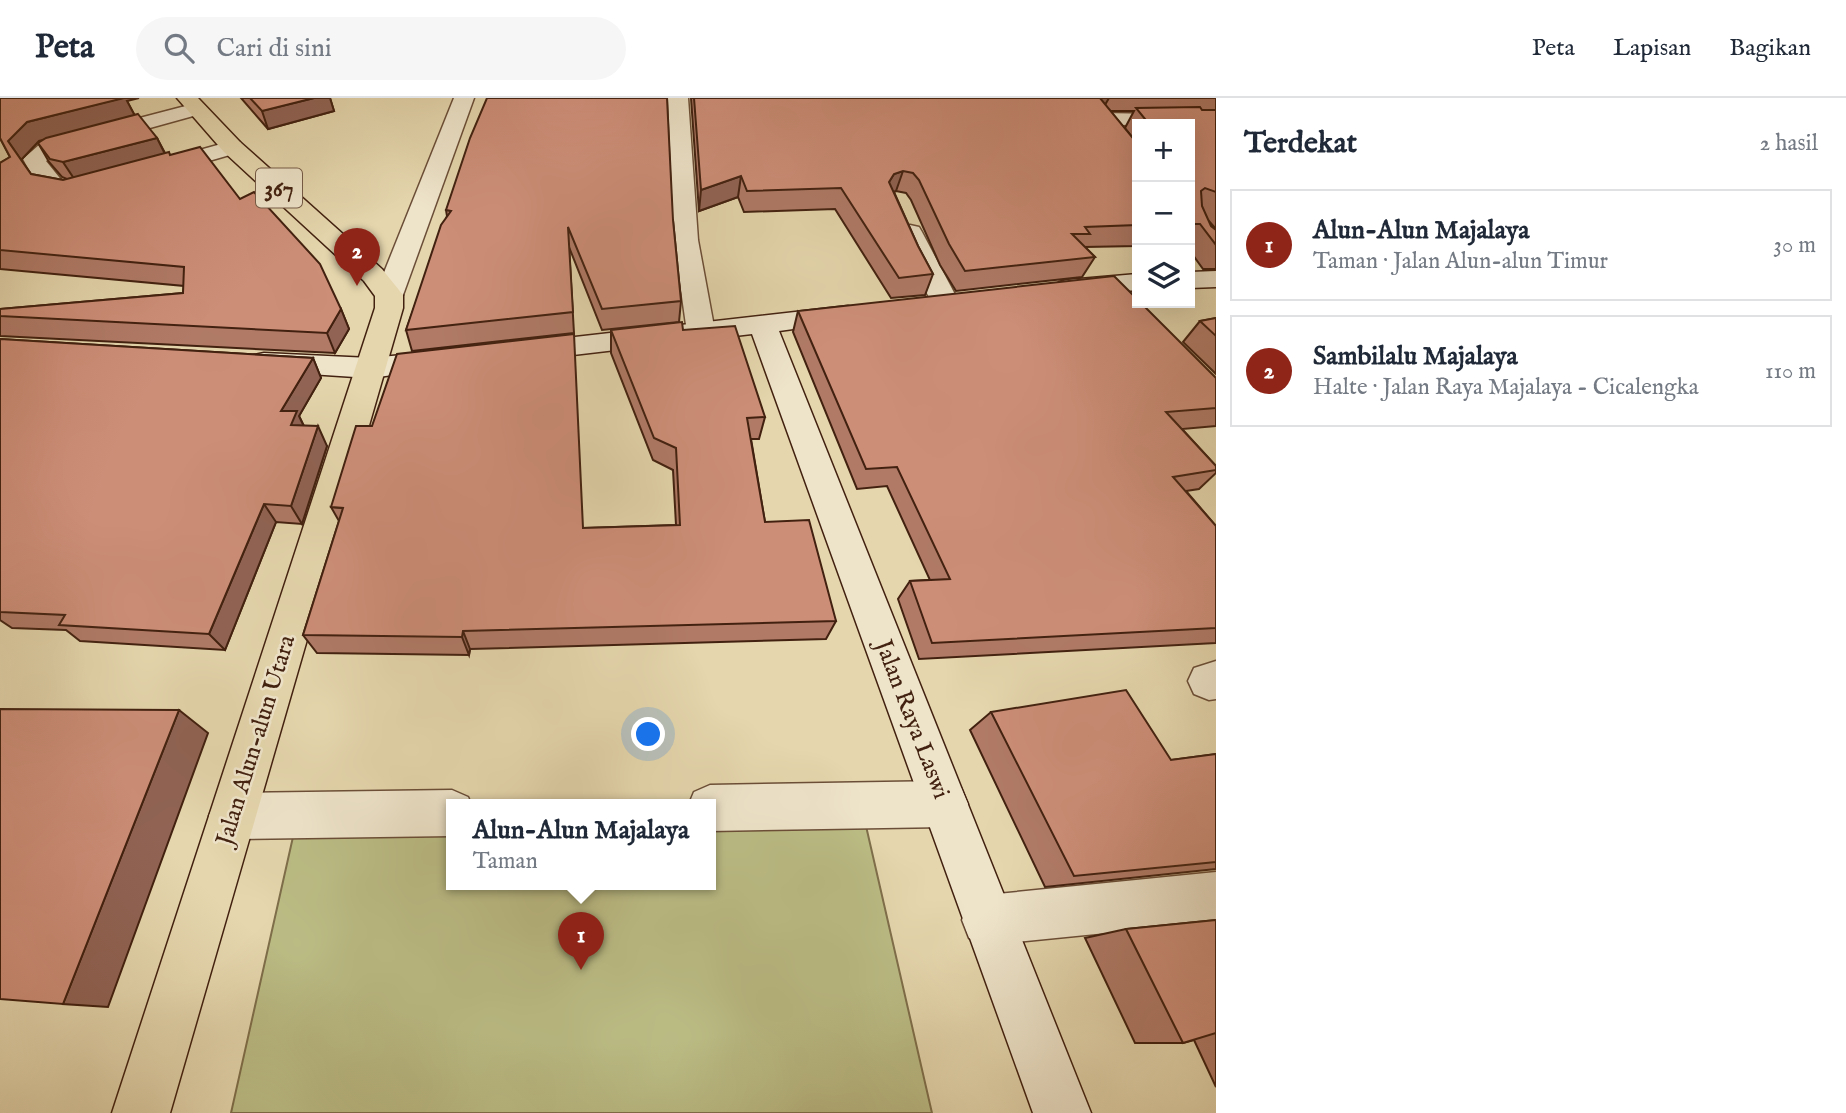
<!DOCTYPE html>
<html lang="id">
<head>
<meta charset="utf-8">
<style>
	:root { --surface:#fff; --page:#f6f6f7; --text:#1f2937; --muted:#747a83; --line:#e0e1e3; --accent:#8f2418 }
	body { margin:0; font-family:"IM FELL English",serif; background:var(--page); color:var(--text) }
	.controls { position:absolute; right:21px; top:21px; display:grid; overflow:hidden; border-radius:0px; box-shadow:0 7px 28px #0002 }
	.controls button { width:63px; height:63px; display:grid; place-items:center; padding:0; border:0; border-bottom:2px solid var(--line); background:var(--surface); color:var(--text); font:35px sans-serif }
	.you { position:absolute; left:649px; top:637px; width:24px; height:24px; margin:-18px; border:5px solid #fff; border-radius:50%; background:#1a73e8; box-shadow:0 0 0 10px #1a73e833 }
	.badge { display:grid; place-items:center; width:46px; height:46px; border-radius:50%; background:var(--accent); color:#fff; font-size:23px; font-weight:700 }
	.pin { position:absolute; translate:-50% -58px; filter:drop-shadow(0 2px 4px #0008) }
	.pin::after { content:''; position:absolute; top:37px; width:24px; height:21px; background:inherit; clip-path:polygon(0 0,100% 0,50% 100%) }
	.popup { position:absolute; left:446px; top:701px; width:270px; height:91px; box-sizing:border-box; display:grid; place-content:center; border-radius:0px; background:var(--surface); filter:drop-shadow(0 2px 5px #0005); font-size:23px; white-space:nowrap; color:var(--muted) }
	.popup b { font-size:26px; color:var(--text) }
	.popup::after { content:''; position:absolute; left:50%; top:100%; margin-left:-14px; border:14px solid transparent; border-top-color:var(--surface) }
	.list { margin:0; padding:0; list-style:none }
	h2 { display:flex; justify-content:space-between; align-items:center; height:91px; margin:0; padding:0 28px; font-size:30px }
	h2 small { font-size:23px; font-weight:400; color:var(--muted) }
	.list li { display:grid; grid-template-columns:46px 1fr auto; gap:21px; align-items:center; box-sizing:border-box; height:112px; margin:0 14px 14px; padding:0 14px; border:2px solid var(--line); border-radius:0px }
	.list b { display:block; font-size:26px; white-space:nowrap }
	.list p { margin:0; font-size:23px; white-space:nowrap; color:var(--muted) }
	.list em { font-size:23px; font-style:normal; color:var(--muted) }
	.icon { flex:none; width:38px; height:38px; fill:none; stroke:currentColor; stroke-width:2; stroke-linecap:round; stroke-linejoin:round }
	.map { position:relative; flex:none; width:1216px; height:1015px; overflow:hidden }
	header { display:flex; align-items:center; gap:42px; box-sizing:border-box; height:98px; padding:0 35px; background:var(--surface); border-bottom:2px solid var(--line) }
	header strong { font-size:33px }
	nav { display:flex; gap:38px; margin-inline-start:auto; font-size:24px }
	.search { width:490px; height:63px; background:var(--page); display:flex; align-items:center; gap:18px; box-sizing:border-box; padding:0 24px; border-radius:38px; color:var(--muted); font-size:26px }
	main { display:flex }
	aside { flex:1; background:var(--surface) }
	.map>svg:first-child { display:block }
</style>
</head>
<body>
<header>
<strong>Peta</strong>
<div class="search"><svg class="icon" aria-label="search" viewBox="0 0 24 24"><circle cx="10" cy="10" r="6"/><path d="M15 15l6 6"/></svg>Cari di sini</div>
<nav><a>Peta</a><a>Lapisan</a><a>Bagikan</a></nav>
</header>
<main>
<div class="map">
<svg width="1216" height="1015" viewBox="0 0 1216 1015">
	<rect width="100%" height="100%" fill="#e5d6ad"/>
	<filter id="stains"><feTurbulence type="fractalNoise" baseFrequency=".00286" numOctaves="4"/><feColorMatrix values="0 0 0 0 .2 0 0 0 0 .09 0 0 0 0 .02 0 0 0 .5 -.17"/></filter>
	<radialGradient id="worn" r=".72"><stop offset=".6" stop-color="#630" stop-opacity="0"/><stop offset="1" stop-color="#630" stop-opacity=".3"/></radialGradient>
	<polygon fill="#bbbc85" stroke="#7e6e4a" stroke-width="2" points="863,715 932,1015 231,1015 295,730 451,726 452,786 710,786 711,719"/>
	<g fill="none" stroke-linecap="round" stroke-linejoin="round">
		<defs>
			<g id="street">
				<polygon points="454,0 474,0 403,197 399,203 389,205 379,203 375,197"/>
				<polygon points="668,0 688,0 698,142 715,234 711,240 701,243 691,240 687,234 674,142"/>
				<path d="M197,5l7,2 3,4 -3,4 -148,41 -10,7 17,21 34,1 4,5 -4,5c-40,10 -55,1 -74,-34l17,-15z"/>
				<polygon points="1102,15 1216,17 1216,29 1190,29 1190,26 1119,27 1137,48 1137,68 1129,66 1092,21 1095,17"/>
				<polygon points="232,43 240,44 243,49 240,54 157,78 149,76 146,71 149,66"/>
				<polygon points="910,127 919,129 922,134 959,204 955,210 945,212 935,210 912,168 898,134 901,129"/>
				<polygon points="1216,563 1216,601 1209,602 1194,596 1188,583 1194,570"/>
				<polygon points="945,683 961,690 968,706 961,722 945,729 710,733 710,706 689,706 694,694 710,687"/>
				<polygon points="452,692 468,699 471,706 452,706 452,738 232,741 216,734 209,718 216,702 232,695"/>
				<polygon points="1216,774 1216,824 987,847 969,840 962,822 969,804 987,797"/>
			</g>
			<g id="secondary">
				<polygon points="1216,173 1216,189 1190,190 1190,174"/>
				<polygon points="1137,176 1137,192 1068,198 1059,196 1055,190 1059,184 1068,182"/>
				<polygon points="848,208 858,210 862,216 858,222 779,233 1091,1015 1033,1015 752,236 522,263 512,261 507,254 512,247 522,245"/>
				<polygon points="445,253 455,255 460,262 455,269 370,280 264,273 254,271 249,264 254,257 264,255 370,260"/>
			</g>
			<polygon id="primary" points="177,0 198,0 240,44 382,171 403,197 403,210 170,1015 112,1015 375,210 375,198 364,183 224,54"/>
		</defs>
		<use href="#street" stroke="#6b4e37" stroke-width="3"/>
		<use href="#secondary" stroke="#422110" stroke-width="3"/>
		<use href="#primary" stroke="#422110" stroke-width="3"/>
		<use href="#street" fill="#eee4ca" fill-rule="evenodd"/>
		<use href="#secondary" fill="#eee4ca" fill-rule="evenodd"/>
		<use href="#primary" fill="#e5d6ad" fill-rule="evenodd"/>
	</g>
	<g fill="#b07a67" stroke="#422110" stroke-width="2" fill-rule="evenodd">
		<polygon points="241,0 330,0 334,13 268,31"/>
		<polygon points="691,0 1216,0 1216,131 1208,122 1211,128 1216,132 1216,171 1203,171 1190,153 1190,26 1137,26 1137,45 1125,30 1134,13 1110,13 1137,45 1137,148 1085,149 1095,159 1082,179 956,193 940,167 911,102 906,95 896,93 894,94 918,148 933,176 925,197 891,200 835,111 744,114 738,99 699,113"/>
		<path d="M127,3l7,13 23,24 8,15 5,2 70,44 101,110 8,20 -14,24 -335,-17v-27l183,-16 1,-7 -184,-17v-106l10,-6 -10,-19zM39,43h3l-4,2 11,19 13,15 5,2 -4,1 -32,-6 -10,-14z"/>
		<polygon points="446,112 673,122 681,203 679,224 602,232 569,149 574,235 412,253 406,232 447,118"/>
		<polygon points="798,213 1216,280 1216,328 1182,331 1216,368 1216,375 1199,391 1186,393 1216,428 1216,545 919,561 898,501 910,483 930,482 887,388 857,391 793,234"/>
		<polygon points="1216,220 1216,276 1183,244 1200,223"/>
		<polygon points="611,232 683,232 765,319 759,341 751,341 765,424 836,523 826,541 470,551 469,557 317,555 303,537 339,423 331,409 583,430 676,427 673,372 653,362 611,255"/>
		<polygon points="0,241 313,260 321,280 299,318 304,328 327,348 302,426 276,424 225,552 80,543 66,532 12,530 0,522"/>
		<polygon points="991,614 1171,662 1216,656 1216,771 1045,789 970,632"/>
		<polygon points="1216,822 1216,989 1194,942 1183,945 1135,945 1085,840 1126,831"/>
	</g>
	<g fill="#906354" stroke="#422110" stroke-width="2">
		<polygon points="122,0 139,0 127,3 135,18 39,43 21,62 8,43 27,24"/>
		<polygon points="314,0 330,0 334,13 268,31 262,13"/>
		<polygon points="1100,0 1109,0 1102,12"/>
		<polygon points="157,40 166,58 75,82 63,64"/>
		<polygon points="903,73 896,93 887,96 889,84 894,76"/>
		<polygon points="741,78 738,99 699,113 701,92"/>
		<polygon points="341,211 349,231 335,255 327,235"/>
		<polygon points="313,260 321,280 299,318 306,333 301,347 281,313"/>
		<polygon points="318,328 327,348 302,426 291,408"/>
		<polygon points="264,406 276,424 225,552 209,536"/>
		<polygon points="463,533 470,551 469,557 462,539"/>
		<polygon points="179,612 208,635 108,909 63,906"/>
	</g>
	<g fill="#cd8e78" stroke="#422110" stroke-width="2">
		<polygon points="0,0 124,0 27,24 8,43 31,76 63,82 169,54 170,57 200,49 240,101 254,94 320,166 341,211 327,235 0,218 0,211 183,195 184,169 0,152 0,65 10,59 0,40"/>
		<polygon points="250,0 314,0 262,13"/>
		<polygon points="487,0 667,0 673,122 681,203 602,211 568,129 573,214 406,232 441,127 451,113 446,112 470,40"/>
		<polygon points="694,0 1100,0 1137,45 1137,127 1085,129 1090,136 1072,136 1095,159 965,173 949,146 919,82 913,75 903,73 894,76 889,84 918,148 933,176 899,180 841,90 747,93 741,78 701,92"/>
		<polygon points="1200,9 1202,12 1216,12 1216,94 1205,90 1201,93 1202,108 1211,128 1216,132 1216,147 1200,126 1190,126 1190,26 1149,26 1136,10"/>
		<polygon points="138,16 157,40 63,64 50,61 38,45 46,40"/>
		<polygon points="1114,178 1137,201 1137,205 1141,205 1216,280 1216,310 1166,314 1216,368 1216,372 1173,379 1216,428 1216,530 932,545 910,483 950,481 897,369 866,371 798,213"/>
		<polygon points="1216,220 1216,238 1200,223"/>
		<polygon points="682,224 683,232 735,228 765,319 747,320 765,424 809,422 836,523 463,533 462,539 303,537 343,410 331,409 356,328 372,328 397,256 574,236 583,430 680,427 676,350 654,340 611,232"/>
		<polygon points="0,241 313,260 281,313 297,313 291,327 318,328 291,408 264,406 209,536 59,527 65,517 0,514"/>
		<polygon points="1126,592 1171,662 1216,656 1216,764 1074,778 991,614"/>
		<polygon points="0,611 179,612 63,906 0,901"/>
		<polygon points="1216,822 1216,935 1183,945 1126,831"/>
	</g>
	<g text-anchor="middle" stroke-width="5" stroke-linejoin="round" paint-order="stroke">
		<rect fill="#eee4ca" stroke="#765c48" stroke-width="2" x="256" y="70.5" width="46" height="39" rx="5"/>
		<g font-size="23" font-weight="bold" fill="#422110">
			<text x="279" y="98">367</text>
		</g>
		<g font-size="24" fill="#422110" stroke="#eee4ca">
			<text transform="translate(913 621) rotate(69)" y="8">Jalan Raya Laswi</text>
			<text transform="translate(255 642) rotate(-73)" y="8">Jalan Alun-alun Utara</text>
		</g>
	</g>
	<rect width="100%" height="100%" filter="url(#stains)"/>
	<rect width="100%" height="100%" fill="url(#worn)"/>
</svg>
<div class="controls">
<button>+</button>
<button>−</button>
<button><svg class="icon" aria-label="layers" viewBox="0 0 24 24"><path d="M12 4l9 5-9 5-9-5zM3 14l9 5 9-5"/></svg></button>
</div>
<div class="you"></div>
<div class="pin badge" style="left:581px;top:872px">1</div>
<div class="popup"><b>Alun-Alun Majalaya</b>Taman</div>
<div class="pin badge" style="left:357px;top:188px">2</div>
</div>
<aside>
<h2>Terdekat<small>2 hasil</small></h2>
<ul class="list">
<li><span class="badge">1</span><div><b>Alun-Alun Majalaya</b><p>Taman · Jalan Alun-alun Timur</p></div><em>30 m</em></li>
<li><span class="badge">2</span><div><b>Sambilalu Majalaya</b><p>Halte · Jalan Raya Majalaya - Cicalengka</p></div><em>110 m</em></li>
</ul>
</aside>
</main>
</body>
</html>
